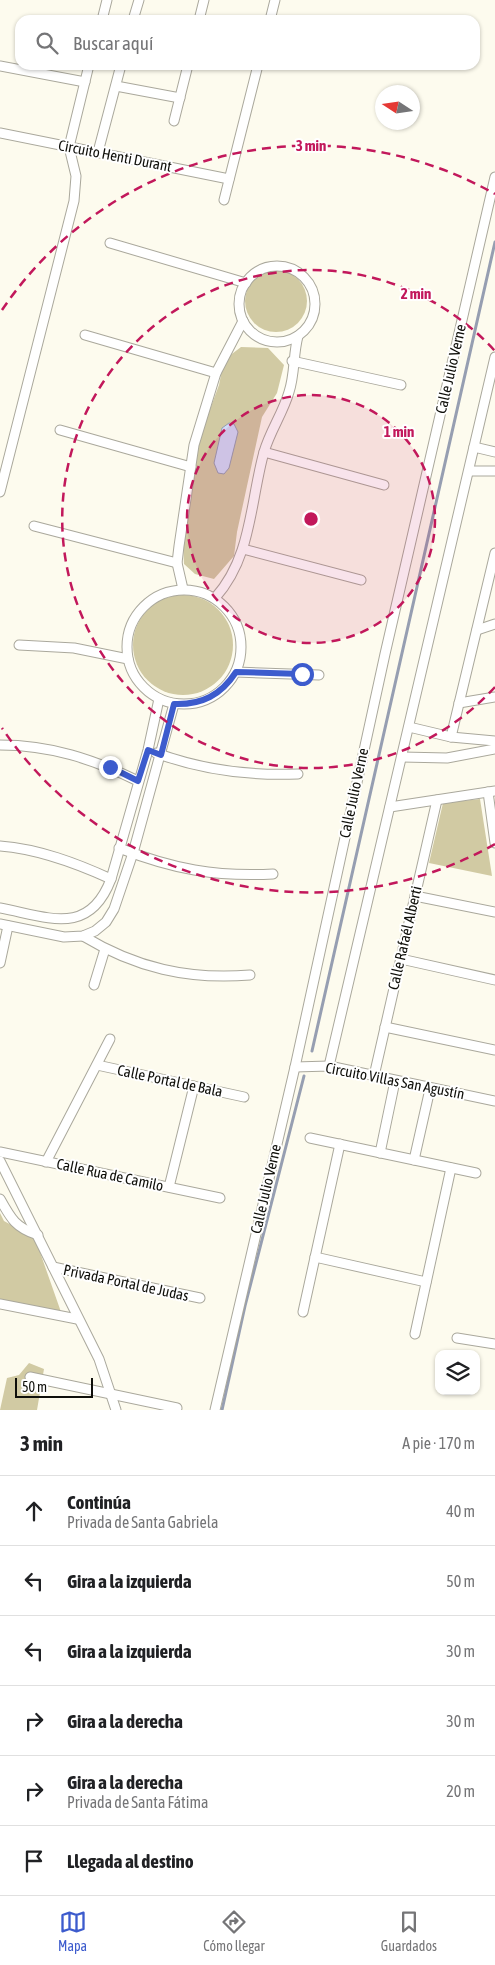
<!DOCTYPE html>
<html lang="es">
<head>
<meta charset="utf-8">
<style>
	:root { --surface:#fff; --page:#f2f2f2; --text:#202124; --muted:#757577; --line:#e0e0e0; --accent:#3c5bcd }
	body { margin:0; font-family:"Asap Condensed",sans-serif; background:var(--page); color:var(--text) }
	.controls { position:absolute; right:15px; bottom:15px; display:grid; overflow:hidden; border-radius:10px; box-shadow:0 1px 4px #0004 }
	.controls button { width:45px; height:45px; display:grid; place-items:center; padding:0; border:0; border-bottom:1px solid var(--line); background:var(--surface); color:var(--text); font:25px sans-serif }
	.compass { position:absolute; left:375px; top:85px; width:45px; height:45px; border-radius:50%; background:var(--surface); box-shadow:0 1px 4px #0004; rotate:282deg }
	.scale { position:absolute; left:15px; bottom:12px; width:78px; box-sizing:border-box; padding-left:5px; border:2px solid #0f0f0a; border-top:0; font-size:14px; line-height:18px; white-space:nowrap; color:#0f0f0a; -webkit-text-stroke:4px #fff; paint-order:stroke }
	.stop { position:absolute; width:15px; height:15px; margin:-11px; border:4px solid #3c5bcd; border-radius:50%; background:#fff }
	.stop.end { background:#3c5bcd; border-color:#fff; box-shadow:0 1px 5px #0008 }
	.list { margin:0; padding:0; list-style:none }
	h2 { display:flex; justify-content:space-between; align-items:center; height:65px; margin:0; padding:0 20px; font-size:21px }
	h2 small { font-size:16px; font-weight:400; color:var(--muted) }
	.list li { display:grid; grid-template-columns:32px 1fr auto; gap:15px; align-items:center; box-sizing:border-box; height:70px; padding:0 20px; border-top:1px solid var(--line) }
	.list b { display:block; font-size:19px; white-space:nowrap }
	.list p { margin:0; font-size:16px; white-space:nowrap; color:var(--muted) }
	.list em { font-size:16px; font-style:normal; color:var(--muted) }
	.icon { flex:none; width:28px; height:28px; fill:none; stroke:currentColor; stroke-width:2; stroke-linecap:round; stroke-linejoin:round }
	.map { position:relative; flex:none; width:495px; height:1410px; overflow:hidden }
	.search { position:absolute; background:var(--surface); box-shadow:0 1px 4px #0004; left:15px; right:15px; top:15px; height:55px; display:flex; align-items:center; gap:12px; box-sizing:border-box; padding:0 18px; border-radius:15px; color:var(--muted); font-size:19px }
	.sheet { height:485px; background:var(--surface) }
	nav { display:flex; justify-content:space-around; align-items:center; box-sizing:border-box; height:70px; border-top:1px solid var(--line); background:var(--surface); font-size:14px; color:var(--muted) }
	nav a { display:grid; justify-items:center; gap:2px }
	nav .on { color:var(--accent) }
	.map>svg:first-child { display:block }
</style>
</head>
<body>
<div class="map">
<svg width="495" height="1410" viewBox="0 0 495 1410">
	<rect width="100%" height="100%" fill="#fdfbee"/>
	<g fill="#d1caa3">
		<circle cx="276" cy="301" r="31"/>
		<polygon points="241,347 268,348 284,365 277,393 262,417 237,532 234,556 214,579 195,574 184,564 183,541 199,439 219,385 224,360"/>
		<circle cx="183" cy="645" r="50"/>
		<polygon points="480,799 492,876 429,863 443,803"/>
		<polygon points="0,1213 4,1221 35,1238 61,1312 0,1300"/>
		<polygon points="29,1363 44,1369 37,1410 0,1410 7,1378 19,1375"/>
	</g>
	<polygon fill="#d0dbf9" stroke="#969eb1" points="229,423 234,424 238,432 229,468 224,474 218,473 214,463 222,428"/>
	<g fill="none" stroke-linecap="round" stroke-linejoin="round">
		<g stroke="#969eb1" stroke-width="3">
			<polyline points="312,1051 495,242"/>
			<polyline points="222,1410 245,1306 304,1076"/>
		</g>
		<defs>
			<g id="street">
				<polyline points="102,20 107,0"/>
				<polyline points="133,20 139,0"/>
				<polyline points="199,20 204,0"/>
				<polyline points="270,20 275,0"/>
				<polyline points="0,66 85,82"/>
				<polyline points="116,86 180,98"/>
				<polyline points="174,121 188,65"/>
				<polyline points="0,133 229,179"/>
				<polyline points="98,152 121,65"/>
				<polyline points="224,200 258,65"/>
				<polyline points="110,243 246,283"/>
				<circle cx="277" cy="304" r="38"/>
				<polyline points="85,335 216,373"/>
				<polyline points="292,361 401,385"/>
				<polyline points="60,430 191,467"/>
				<polyline points="474,447 495,452"/>
				<polyline points="264,452 384,485"/>
				<polyline points="469,471 495,471"/>
				<polyline points="0,492 74,201 76,176 69,147 89,65"/>
				<polyline points="34,526 177,563"/>
				<polyline points="243,549 361,580"/>
				<polyline points="183,589 177,563 179,546 194,445 216,373 243,321"/>
				<circle cx="184" cy="647" r="57"/>
				<path d="M215,598c37,-41 35,-96 49,-146 6,-21 19,-39 25,-60 6,-18 4,-37 9,-56"/>
				<polyline points="477,630 495,624"/>
				<polyline points="19,645 74,648 128,659"/>
				<polyline points="236,672 319,675"/>
				<polyline points="459,703 495,697"/>
				<polyline points="409,727 451,737 495,741"/>
				<polyline points="451,737 495,553"/>
				<path d="M0,745c50,0 93,14 138,36"/>
				<path d="M156,753c46,17 92,23 142,21"/>
				<polyline points="402,757 447,758 495,749"/>
				<polyline points="488,792 495,843"/>
				<polyline points="390,807 495,791"/>
				<path d="M0,846c39,3 76,17 111,33"/>
				<path d="M119,848c54,21 96,29 154,26"/>
				<polyline points="415,896 495,912"/>
				<path d="M0,908c48,9 89,29 111,-29l37,-129 11,-51"/>
				<polyline points="0,924 64,937 83,936 95,931 106,922 114,909 133,853 174,704"/>
				<path d="M83,936c53,32 105,44 167,39"/>
				<polyline points="401,959 495,980"/>
				<polyline points="0,963 8,926"/>
				<polyline points="94,985 105,949"/>
				<polyline points="385,1027 495,1050"/>
				<polyline points="97,1065 244,1097"/>
				<polyline points="329,1066 495,357"/>
				<polyline points="295,1067 329,1066 495,1101"/>
				<polyline points="374,1076 437,800"/>
				<polyline points="310,1138 476,1173"/>
				<polyline points="0,1152 220,1198"/>
				<polyline points="380,1153 395,1081"/>
				<polyline points="414,1160 430,1089"/>
				<polyline points="0,1161 99,1359 116,1410"/>
				<polyline points="46,1162 110,1039"/>
				<polyline points="169,1187 194,1086"/>
				<path d="M0,1199c11,20 16,29 38,36"/>
				<polyline points="315,1257 426,1282"/>
				<polyline points="53,1267 200,1298"/>
				<polyline points="0,1304 77,1319"/>
				<polyline points="303,1312 340,1144"/>
				<polyline points="415,1334 451,1168"/>
				<polyline points="457,1338 495,1344"/>
				<polyline points="30,1377 177,1408"/>
				<polyline points="215,1410 295,1067 385,654 495,177"/>
			</g>
		</defs>
		<use href="#street" stroke="#aaa89c" stroke-width="11"/>
		<use href="#street" stroke="#fff" stroke-width="9"/>
	</g>
	<g fill="none" stroke-linecap="round" stroke-linejoin="round">
		<path stroke="#3c5bcd" stroke-width="6" d="M110,767l28,14 10,-31 13,5 13,-51c28,1 47,-9 62,-32l66,2"/>
	</g>
	<circle cx="311" cy="519" r="124" fill="#c2185b" fill-opacity=".12"/>
	<g fill="none" stroke="#c2185b" stroke-width="2.5" stroke-dasharray="9 6">
		<circle cx="311" cy="519" r="124"/>
		<path d="M495 687A249 249 0 1 1 495 351"/>
		<path d="M495 844A373 373 0 0 1 2 728M2 310A373 373 0 0 1 495 194"/>
	</g>
	<g text-anchor="middle" stroke-width="4" stroke-linejoin="round" paint-order="stroke">
		<g font-size="15" fill="#0f0f0a" stroke="#fff">
			<text transform="translate(115 156) rotate(11)" y="5">Circuito Henti Durant</text>
			<text transform="translate(451 369) rotate(-77)" y="5">Calle Julio Verne</text>
			<text transform="translate(354 793) rotate(-78)" y="5">Calle Julio Verne</text>
			<text transform="translate(405 938) rotate(-77)" y="5">Calle Rafaél Alberti</text>
			<text transform="translate(170 1081) rotate(12)" y="5">Calle Portal de Bala</text>
			<text transform="translate(395 1081) rotate(11)" y="5">Circuito Villas San Agustín</text>
			<text transform="translate(110 1175) rotate(12)" y="5">Calle Rua de Camilo</text>
			<text transform="translate(266 1189) rotate(-77)" y="5">Calle Julio Verne</text>
			<text transform="translate(126 1283) rotate(12)" y="5">Privada Portal de Judas</text>
		</g>
	</g>
	<circle cx="311" cy="519" r="8" fill="#c2185b" stroke="#fff" stroke-width="2.5"/>
	<g font-size="15" text-anchor="middle" font-weight="bold" fill="#c2185b" stroke="#fff" stroke-width="4" stroke-linejoin="round" paint-order="stroke">
		<text x="311" y="151">3 min</text>
		<text x="416" y="299">2 min</text>
		<text x="399" y="437">1 min</text>
	</g>
</svg>
<div class="controls">
<button><svg class="icon" aria-label="layers" viewBox="0 0 24 24"><path d="M12 4l9 5-9 5-9-5zM3 14l9 5 9-5"/></svg></button>
</div>
<svg class="compass" viewBox="-18 -18 36 36"><path d="M0-13l5 13h-10z" fill="#e53935"/><path d="M0 13l5-13h-10z" fill="#757577"/></svg>
<div class="scale">50 m</div>
<div class="stop" style="left:302px;top:674px"></div>
<div class="stop end" style="left:110px;top:767px"></div>
<div class="search"><svg class="icon" aria-label="search" viewBox="0 0 24 24"><circle cx="10" cy="10" r="6"/><path d="M15 15l6 6"/></svg>Buscar aquí</div>
</div>
<section class="sheet">
<h2>3 min<small>A pie · 170 m</small></h2>
<ul class="list">
<li><svg class="icon" aria-label="ahead" viewBox="0 0 24 24"><path d="M12 20V5M6 11l6-6 6 6"/></svg><div><b>Continúa</b><p>Privada de Santa Gabriela</p></div><em>40 m</em></li>
<li><svg class="icon" aria-label="left" viewBox="0 0 24 24"><path d="M17 20v-9H6M10 6l-5 5 5 5"/></svg><div><b>Gira a la izquierda</b></div><em>50 m</em></li>
<li><svg class="icon" aria-label="left" viewBox="0 0 24 24"><path d="M17 20v-9H6M10 6l-5 5 5 5"/></svg><div><b>Gira a la izquierda</b></div><em>30 m</em></li>
<li><svg class="icon" aria-label="right" viewBox="0 0 24 24"><path d="M7 20v-9h11M14 6l5 5-5 5"/></svg><div><b>Gira a la derecha</b></div><em>30 m</em></li>
<li><svg class="icon" aria-label="right" viewBox="0 0 24 24"><path d="M7 20v-9h11M14 6l5 5-5 5"/></svg><div><b>Gira a la derecha</b><p>Privada de Santa Fátima</p></div><em>20 m</em></li>
<li><svg class="icon" aria-label="arrive" viewBox="0 0 24 24"><path d="M6 21V4h12l-3 4 3 4H6"/></svg><div><b>Llegada al destino</b></div></li>
</ul>
</section>
<nav>
<a class="on"><svg class="icon" aria-label="map" viewBox="0 0 24 24"><path d="M3 6l6-2 6 2 6-2v14l-6 2-6-2-6 2zM9 4v14M15 6v14"/></svg>Mapa</a>
<a><svg class="icon" aria-label="directions" viewBox="0 0 24 24"><path d="M12 3l9 9-9 9-9-9zM9 14v-3h6M13 9l2 2-2 2"/></svg>Cómo llegar</a>
<a><svg class="icon" aria-label="saved" viewBox="0 0 24 24"><path d="M7 4h10v16l-5-4-5 4z"/></svg>Guardados</a>
</nav>
</body>
</html>
